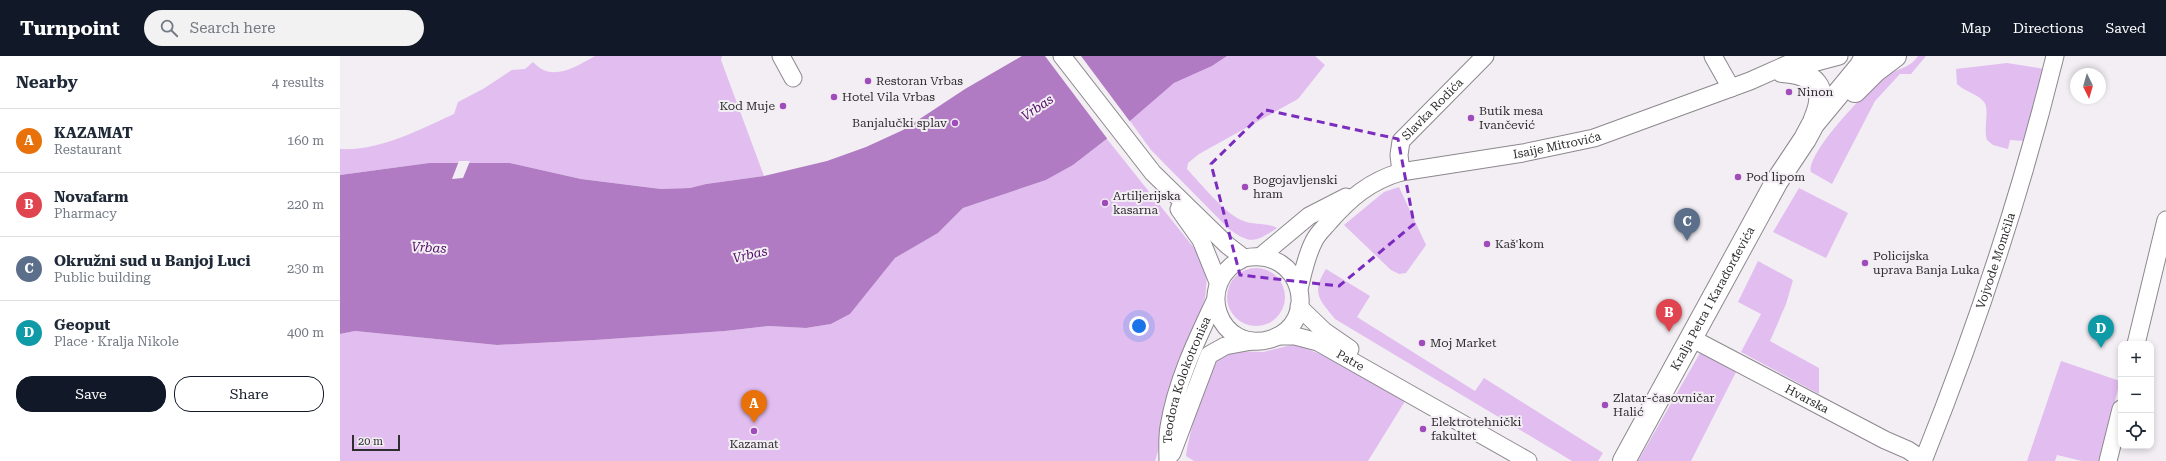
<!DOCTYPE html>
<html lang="en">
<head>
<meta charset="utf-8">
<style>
	:root { --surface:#fff; --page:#f2f2f3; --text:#1f2937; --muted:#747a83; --line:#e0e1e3; --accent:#111827 }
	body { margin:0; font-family:"Roboto Serif",serif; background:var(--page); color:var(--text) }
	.controls { position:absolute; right:12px; bottom:12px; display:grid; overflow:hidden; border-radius:8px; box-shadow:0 2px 6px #0003 }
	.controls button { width:36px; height:36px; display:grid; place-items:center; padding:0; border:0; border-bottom:1px solid var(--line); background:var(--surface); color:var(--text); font:20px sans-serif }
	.compass { position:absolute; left:1730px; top:12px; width:36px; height:36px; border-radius:50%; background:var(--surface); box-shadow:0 2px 6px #0003; rotate:175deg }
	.scale { position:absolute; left:12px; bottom:10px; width:48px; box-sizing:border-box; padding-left:4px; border:2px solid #2f2d2f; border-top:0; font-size:11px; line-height:14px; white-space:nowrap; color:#2f2d2f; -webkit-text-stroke:3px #f2eef3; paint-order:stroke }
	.you { position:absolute; left:799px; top:270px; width:14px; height:14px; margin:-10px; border:3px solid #fff; border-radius:50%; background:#1a73e8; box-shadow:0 0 0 6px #1a73e833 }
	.badge { display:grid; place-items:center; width:26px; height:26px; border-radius:50%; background:var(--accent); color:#fff; font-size:13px; font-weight:700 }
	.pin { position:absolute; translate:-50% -33px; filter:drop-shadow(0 1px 2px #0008) }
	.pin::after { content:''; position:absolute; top:21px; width:14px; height:12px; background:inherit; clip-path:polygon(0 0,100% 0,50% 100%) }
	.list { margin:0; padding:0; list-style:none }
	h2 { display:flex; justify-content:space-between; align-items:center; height:52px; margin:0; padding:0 16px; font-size:17px }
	h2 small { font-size:13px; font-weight:400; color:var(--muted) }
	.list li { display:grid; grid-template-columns:26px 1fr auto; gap:12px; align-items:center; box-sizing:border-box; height:64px; padding:0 16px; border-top:1px solid var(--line) }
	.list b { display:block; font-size:15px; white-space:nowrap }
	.list p { margin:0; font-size:13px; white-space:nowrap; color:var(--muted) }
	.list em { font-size:13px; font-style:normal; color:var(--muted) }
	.actions { display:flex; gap:8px; padding:12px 16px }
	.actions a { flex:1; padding:9px 0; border:1px solid var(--accent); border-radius:16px; text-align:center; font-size:14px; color:var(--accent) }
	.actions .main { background:var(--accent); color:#fff }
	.icon { flex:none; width:22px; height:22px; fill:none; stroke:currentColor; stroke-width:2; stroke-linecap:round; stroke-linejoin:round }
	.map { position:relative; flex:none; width:1826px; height:405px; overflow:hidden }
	header { display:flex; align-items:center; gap:24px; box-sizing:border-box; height:56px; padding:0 20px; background:var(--accent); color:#fff }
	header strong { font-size:19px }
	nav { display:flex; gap:22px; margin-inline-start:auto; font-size:14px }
	.search { width:280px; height:36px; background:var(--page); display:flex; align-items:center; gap:10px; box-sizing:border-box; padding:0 14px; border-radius:22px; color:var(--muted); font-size:15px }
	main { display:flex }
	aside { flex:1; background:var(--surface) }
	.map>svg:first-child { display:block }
</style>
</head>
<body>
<header>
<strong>Turnpoint</strong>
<div class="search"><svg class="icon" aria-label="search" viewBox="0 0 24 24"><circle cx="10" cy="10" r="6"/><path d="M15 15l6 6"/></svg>Search here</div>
<nav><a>Map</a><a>Directions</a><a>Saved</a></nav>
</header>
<main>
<aside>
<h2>Nearby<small>4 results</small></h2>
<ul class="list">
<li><span class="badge" style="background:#e8710a">A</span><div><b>KAZAMAT</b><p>Restaurant</p></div><em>160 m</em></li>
<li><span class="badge" style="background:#e0444e">B</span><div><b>Novafarm</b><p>Pharmacy</p></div><em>220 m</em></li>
<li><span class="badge" style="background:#5c6f8a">C</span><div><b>Okružni sud u Banjoj Luci</b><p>Public building</p></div><em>230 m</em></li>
<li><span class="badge" style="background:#0f9aa8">D</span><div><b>Geoput</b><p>Place · Kralja Nikole</p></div><em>400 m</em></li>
</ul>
<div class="actions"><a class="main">Save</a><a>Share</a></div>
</aside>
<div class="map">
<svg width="1826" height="405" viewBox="0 0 1826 405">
	<rect width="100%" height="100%" fill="#f2eef3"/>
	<g fill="#e2bdf0">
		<path d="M255,0h127l-1,4 43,116 -58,8 -16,4 -29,1 -80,-10 -71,-16h-81l-89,12v-26c41,2 78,-19 114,-35l4,-12 25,-13 29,-19 13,-1 8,-7c19,21 42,5 62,-6z"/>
		<path d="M887,0h88l10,9 -27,34 -99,55 -11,9 -1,6c13,14 38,44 54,51 13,6 25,2 36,8 -21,14 -26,17 -48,1l-78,-79 -21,-29 44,-38 38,-17z"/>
		<path d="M1578,0h8l-15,18h-11l-25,27 -43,83 -21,-12c-5,-19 56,-81 71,-94 11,-9 27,-8 36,-22z"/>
		<path d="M1667,7l38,6 -21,72 -14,-1 -2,9 -15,-4 -6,-5c-4,-11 3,-31 -3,-38 -6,-8 -20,-11 -27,-18l-1,-15z"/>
		<path d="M767,83l83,104c18,18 18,30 15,55l-50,163h-815v-127l15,-3 142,14 98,-5 130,-9 44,-5 37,2 25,-4 19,-10 45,-56 43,-25 25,-25 83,-28 27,-15z"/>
		<polygon points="1059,131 1086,189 1066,217 1059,218 1051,214 1004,169 1044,136"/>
		<polygon points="1459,132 1508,157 1486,202 1433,176"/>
		<polygon points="1418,205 1453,224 1446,248 1430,285 1479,312 1479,338 1401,296 1421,258 1398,246"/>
		<circle cx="916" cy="241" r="29"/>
		<path d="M986,213l44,27 -13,21 118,74 9,-13 119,75 -5,8h-26l-237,-142c-16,-20 -24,-26 -9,-50z"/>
		<path d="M956,288l33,14 78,40 -39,63h-174l-8,-5c3,-25 19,-76 32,-97l19,-8 26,1z"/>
		<polygon points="1360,297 1396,316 1351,405 1298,405"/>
		<polygon points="1721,305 1780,325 1760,405 1742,405 1717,399 1715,405 1687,405"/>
	</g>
	<polygon fill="#b07bc3" points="682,0 887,0 872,10 834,27 790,65 733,109 706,124 623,152 598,177 555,202 510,258 491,268 466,272 429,270 385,275 255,284 157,289 15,275 0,278 0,119 89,107 170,107 241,123 321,133 350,132 366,128 424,120 487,105 526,91 563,74 625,33"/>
	<g fill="#f2eef3">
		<polygon points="705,0 741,0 791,67 769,85"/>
		<polygon points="119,105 130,105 123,122 112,123"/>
	</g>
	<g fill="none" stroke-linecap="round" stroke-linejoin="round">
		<defs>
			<g id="minor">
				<polyline points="441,0 453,22"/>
				<path d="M722,0l91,117 74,72 17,13c59,-12 77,65 27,81 -52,16 -79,-57 -27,-81"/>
				<polyline points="1373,0 1391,32"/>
				<polyline points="1454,12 1499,0"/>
				<path id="s1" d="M1061,116l-2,-17 2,-14 84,-85"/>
				<polyline points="839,153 861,184 878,226"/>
				<polyline points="921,200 969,160 1006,141"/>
				<path id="s2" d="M959,233c4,-16 7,-33 15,-48 3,-7 10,-13 15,-19 21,-24 41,-41 72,-50l122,-19 71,-15 156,-57 56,-25"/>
				<polyline points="959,251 984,275 1010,293"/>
				<path id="s3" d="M938,280h17l23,6 210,119"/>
				<path id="s4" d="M1351,282l194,102 23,10 15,10"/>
				<polyline points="1796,288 1826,164"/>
				<polyline points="832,397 869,299 885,290 912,285"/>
				<path id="s5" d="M828,405c0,-11 -1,-23 1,-34 7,-44 27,-86 46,-126"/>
				<path id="s6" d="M1583,405c53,-132 98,-267 132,-405"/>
				<polyline points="1768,405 1781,353"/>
			</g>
			<g id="major">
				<path d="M1442,15c32,2 47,16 33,48"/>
				<polyline points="1515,35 1535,15 1555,0"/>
				<path id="s7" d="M1284,405l153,-280 28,-42 8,-15 48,-58 5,-10"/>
			</g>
		</defs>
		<use href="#minor" stroke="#8c888d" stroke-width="19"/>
		<use href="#major" stroke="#8c888d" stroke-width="24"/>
		<use href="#minor" stroke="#fff" stroke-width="17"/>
		<use href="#major" stroke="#fff" stroke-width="22"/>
	</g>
	<path fill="none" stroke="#7b2cbf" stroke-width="3" stroke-dasharray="8 5" stroke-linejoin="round" d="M926,54l132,29 16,85 -75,62 -99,-11 -29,-111z"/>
	<g fill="#9f4cba" stroke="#f2eef3" stroke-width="1.5">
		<circle cx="528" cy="25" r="4"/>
		<circle cx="1449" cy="36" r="4"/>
		<circle cx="494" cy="41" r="4"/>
		<circle cx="443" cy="50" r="4"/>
		<circle cx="1131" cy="62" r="4"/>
		<circle cx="615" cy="67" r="4"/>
		<circle cx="1398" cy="121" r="4"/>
		<circle cx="905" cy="131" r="4"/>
		<circle cx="765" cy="147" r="4"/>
		<circle cx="1147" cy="188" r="4"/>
		<circle cx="1525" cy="207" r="4"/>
		<circle cx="1082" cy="287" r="4"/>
		<circle cx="1265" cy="349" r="4"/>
		<circle cx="1083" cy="373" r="4"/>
		<circle cx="414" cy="375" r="4"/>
	</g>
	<g text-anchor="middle" stroke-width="4" stroke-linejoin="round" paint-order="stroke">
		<g font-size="12" fill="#2f2d2f" stroke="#f2eef3" text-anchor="start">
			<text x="536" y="29">Restoran Vrbas</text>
			<text x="1457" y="40">Ninon</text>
			<text x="502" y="45">Hotel Vila Vrbas</text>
			<text x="435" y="54" text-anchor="end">Kod Muje</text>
			<text x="1139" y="59">Butik mesa<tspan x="1139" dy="14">Ivančević</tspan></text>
			<text x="607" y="71" text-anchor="end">Banjalučki splav</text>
			<text x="1406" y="125">Pod lipom</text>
			<text x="913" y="128">Bogojavljenski<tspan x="913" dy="14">hram</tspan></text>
			<text x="773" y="144">Artiljerijska<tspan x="773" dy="14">kasarna</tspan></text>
			<text x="1155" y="192">Kaš'kom</text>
			<text x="1533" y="204">Policijska<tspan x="1533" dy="14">uprava Banja Luka</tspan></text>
			<text x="1090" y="291">Moj Market</text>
			<text x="1273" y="346">Zlatar-časovničar<tspan x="1273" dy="14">Halić</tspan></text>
			<text x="1091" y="370">Elektrotehnički<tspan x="1091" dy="14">fakultet</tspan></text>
			<text x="414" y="392" text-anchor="middle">Kazamat</text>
		</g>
		<g font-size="12" fill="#2f2d2f" stroke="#f2eef3">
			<text dy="4" stroke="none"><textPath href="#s1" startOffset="76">Slavka Rodića</textPath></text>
			<text dy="4" stroke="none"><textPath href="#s2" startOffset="322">Isaije Mitrovića</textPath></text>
			<text dy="4" stroke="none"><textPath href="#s6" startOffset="213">Vojvode Momčila</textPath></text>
			<text dy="4" stroke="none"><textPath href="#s7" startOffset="185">Kralja Petra I Karađorđevića</textPath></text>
			<text dy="4" stroke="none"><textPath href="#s3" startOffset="78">Patre</textPath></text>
			<text dy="4" stroke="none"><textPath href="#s5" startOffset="84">Teodora Kolokotronisa</textPath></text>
			<text dy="4" stroke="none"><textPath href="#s4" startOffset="131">Hvarska</textPath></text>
		</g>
		<g font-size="13" font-style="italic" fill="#530c67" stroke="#f2eef3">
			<text transform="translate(697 51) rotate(-34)" y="5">Vrbas</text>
			<text transform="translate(89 191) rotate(3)" y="5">Vrbas</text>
			<text transform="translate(410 198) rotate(-13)" y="5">Vrbas</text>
		</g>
	</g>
</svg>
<div class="controls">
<button>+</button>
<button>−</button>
<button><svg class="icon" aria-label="locate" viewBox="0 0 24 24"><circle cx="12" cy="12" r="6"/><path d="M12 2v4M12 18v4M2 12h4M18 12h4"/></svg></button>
</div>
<svg class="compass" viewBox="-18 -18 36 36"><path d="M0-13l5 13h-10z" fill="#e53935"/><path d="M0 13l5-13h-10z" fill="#747a83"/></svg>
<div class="scale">20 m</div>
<div class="you"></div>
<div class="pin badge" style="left:414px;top:367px;background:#e8710a">A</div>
<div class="pin badge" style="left:1329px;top:276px;background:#e0444e">B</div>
<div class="pin badge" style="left:1347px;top:185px;background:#5c6f8a">C</div>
<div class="pin badge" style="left:1761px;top:292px;background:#0f9aa8">D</div>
</div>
</main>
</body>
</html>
